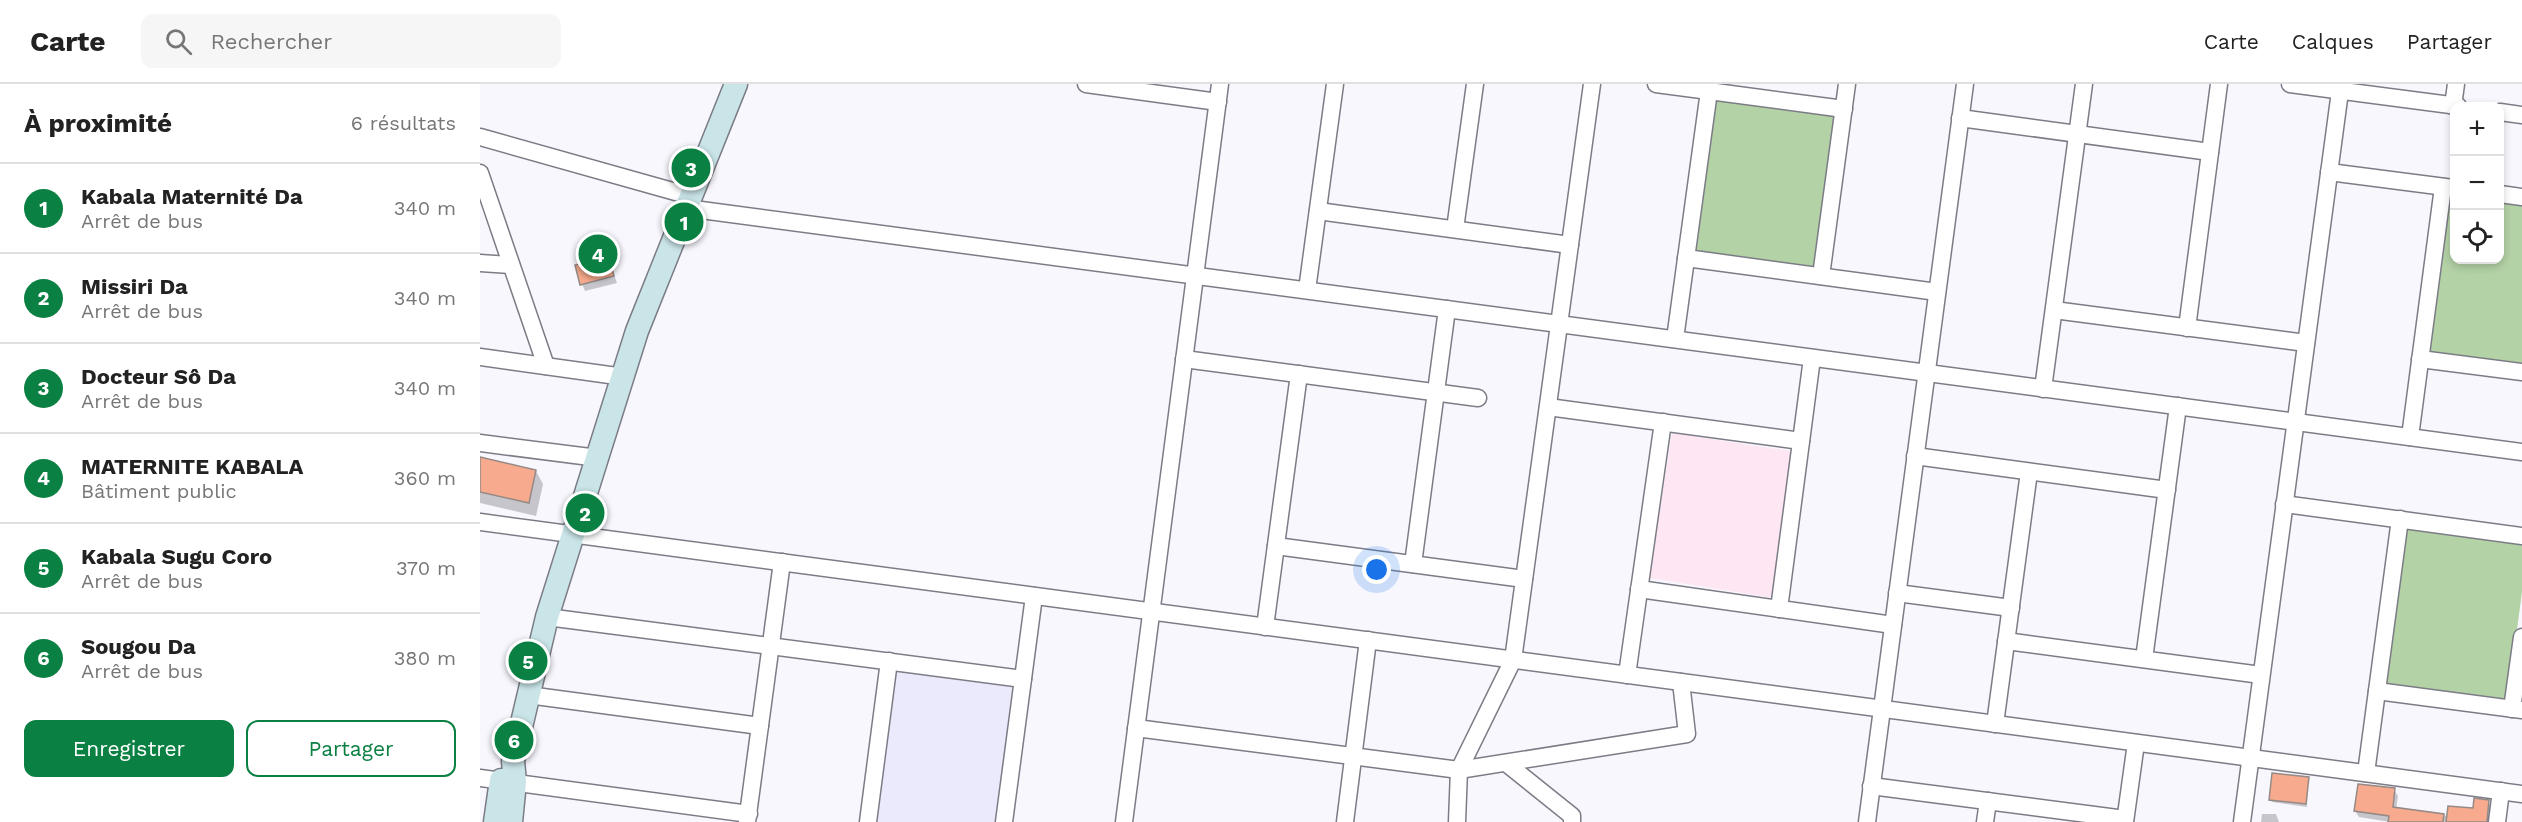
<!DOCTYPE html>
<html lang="fr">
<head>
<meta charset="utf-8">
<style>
	:root { --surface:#fff; --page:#f6f6f6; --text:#222; --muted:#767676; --line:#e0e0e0; --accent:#0b8043 }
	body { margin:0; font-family:"Work Sans",sans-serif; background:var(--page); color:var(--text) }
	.controls { position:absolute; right:18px; top:18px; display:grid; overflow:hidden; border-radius:12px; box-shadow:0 3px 9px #0003 }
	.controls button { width:54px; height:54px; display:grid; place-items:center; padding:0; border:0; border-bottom:2px solid var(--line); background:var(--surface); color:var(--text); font:30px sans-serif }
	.you { position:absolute; left:897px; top:486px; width:21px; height:21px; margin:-15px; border:4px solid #fff; border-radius:50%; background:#1a73e8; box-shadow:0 0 0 9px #1a73e833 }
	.badge { display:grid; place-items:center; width:39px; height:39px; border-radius:50%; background:var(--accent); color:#fff; font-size:20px; font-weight:700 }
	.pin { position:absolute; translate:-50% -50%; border:3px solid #fff; box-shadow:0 2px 6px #0006 }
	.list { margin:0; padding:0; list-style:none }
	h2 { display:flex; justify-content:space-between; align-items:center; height:78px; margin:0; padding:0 24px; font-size:26px }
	h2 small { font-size:20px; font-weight:400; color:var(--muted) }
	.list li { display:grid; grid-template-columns:39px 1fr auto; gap:18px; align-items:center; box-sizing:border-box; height:90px; padding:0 24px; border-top:2px solid var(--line) }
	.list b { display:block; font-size:22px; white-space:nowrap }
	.list p { margin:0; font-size:20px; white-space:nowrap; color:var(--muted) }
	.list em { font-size:20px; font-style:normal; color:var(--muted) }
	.actions { display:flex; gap:12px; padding:18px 24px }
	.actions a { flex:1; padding:14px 0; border:2px solid var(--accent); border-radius:12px; text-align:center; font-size:21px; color:var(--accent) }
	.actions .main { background:var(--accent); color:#fff }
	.icon { flex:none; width:33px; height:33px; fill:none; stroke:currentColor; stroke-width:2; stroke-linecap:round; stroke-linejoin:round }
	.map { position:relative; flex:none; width:2042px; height:738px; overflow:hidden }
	header { display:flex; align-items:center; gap:36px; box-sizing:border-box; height:84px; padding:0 30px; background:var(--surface); border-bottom:2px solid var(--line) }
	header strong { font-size:28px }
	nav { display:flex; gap:33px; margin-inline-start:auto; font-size:21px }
	.search { width:420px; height:54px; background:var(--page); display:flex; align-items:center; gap:15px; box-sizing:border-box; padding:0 21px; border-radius:12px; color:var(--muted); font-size:22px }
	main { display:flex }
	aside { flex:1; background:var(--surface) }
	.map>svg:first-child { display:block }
</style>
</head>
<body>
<header>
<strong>Carte</strong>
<div class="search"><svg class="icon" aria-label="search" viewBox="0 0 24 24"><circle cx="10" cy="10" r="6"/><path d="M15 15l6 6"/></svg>Rechercher</div>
<nav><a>Carte</a><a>Calques</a><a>Partager</a></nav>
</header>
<main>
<aside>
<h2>À proximité<small>6 résultats</small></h2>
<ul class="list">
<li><span class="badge">1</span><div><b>Kabala Maternité Da</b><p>Arrêt de bus</p></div><em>340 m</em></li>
<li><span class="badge">2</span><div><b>Missiri Da</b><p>Arrêt de bus</p></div><em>340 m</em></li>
<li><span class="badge">3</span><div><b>Docteur Sô Da</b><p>Arrêt de bus</p></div><em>340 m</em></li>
<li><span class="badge">4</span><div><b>MATERNITE KABALA</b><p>Bâtiment public</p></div><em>360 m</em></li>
<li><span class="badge">5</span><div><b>Kabala Sugu Coro</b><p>Arrêt de bus</p></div><em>370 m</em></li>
<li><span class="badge">6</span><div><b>Sougou Da</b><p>Arrêt de bus</p></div><em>380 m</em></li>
</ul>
<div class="actions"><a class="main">Enregistrer</a><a>Partager</a></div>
</aside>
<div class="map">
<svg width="2042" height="738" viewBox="0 0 2042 738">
	<rect width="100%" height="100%" fill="#f8f7fe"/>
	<polygon fill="#ebeafd" points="414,585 534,599 517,738 395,738"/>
	<polygon fill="#fee7f3" points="1192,349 1317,368 1294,514 1169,494"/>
	<g fill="#b3d2a6">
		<polygon points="1233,10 1358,27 1336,190 1211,173"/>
		<polygon points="1968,107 1974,108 1974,176 2020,176 2020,114 2042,117 2042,283 1946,270"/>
		<polygon points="1924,441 2042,456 2042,508 2027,621 1902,604"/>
	</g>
	<g fill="#0003">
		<polygon points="128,174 137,199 105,207 102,200"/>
		<polygon points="0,374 56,387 63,400 56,432 0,419"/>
		<polygon points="1828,694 1827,723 1792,718 1790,715"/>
		<polygon points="1914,706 1918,712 1916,725 1968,732 1994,726 2008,718 2012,724 2010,738 1910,738 1879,733 1875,727"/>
		<polygon points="1782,730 1796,730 1799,738 1781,738"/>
	</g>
	<g fill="#f7aa8d" stroke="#958a86" stroke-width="1.5">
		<polygon points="129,172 134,192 100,201 95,181"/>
		<polygon points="0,373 56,386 49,419 0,408"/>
		<polygon points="1792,689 1829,693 1826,720 1789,716"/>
		<polygon points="1878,700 1915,704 1913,723 1964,730 1963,738 1908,738 1909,732 1874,727"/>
		<polygon points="1994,714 2009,716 2007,738 1966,738 1968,722 1993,724"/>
	</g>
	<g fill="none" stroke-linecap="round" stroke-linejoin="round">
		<defs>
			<g id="minor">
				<polyline points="606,0 738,18"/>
				<polyline points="1176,0 1364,25"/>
				<polyline points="1810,0 1978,22"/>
				<polyline points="1973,22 1976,0"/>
				<polyline points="2020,28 2042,31"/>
				<polyline points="1480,34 1730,68"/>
				<polyline points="0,53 210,112"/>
				<polyline points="1849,88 1973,104"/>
				<polyline points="0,89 66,282"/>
				<polyline points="2020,110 2042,113"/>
				<polyline points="206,124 2042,368"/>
				<polyline points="838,127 1090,161"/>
				<polyline points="975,145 995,0"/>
				<polyline points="1206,174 1457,208"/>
				<polyline points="0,179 31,181"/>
				<polyline points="1341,192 1367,0"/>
				<polyline points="827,206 855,0"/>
				<polyline points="1574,226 1826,259"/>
				<polyline points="1707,244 1739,0"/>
				<polyline points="1195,255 1229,7"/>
				<polyline points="0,273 144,293"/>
				<polyline points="704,275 998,314"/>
				<polyline points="1940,275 2042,288"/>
				<polyline points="1563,305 1604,0"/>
				<polyline points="1068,323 1321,357"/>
				<polyline points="1930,353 1963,103"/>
				<polyline points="0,359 118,374"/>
				<polyline points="1435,372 1687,406"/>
				<polyline points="1804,420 2042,452"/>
				<polyline points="0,438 2042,710"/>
				<polyline points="796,462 1044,495"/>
				<polyline points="933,480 967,225"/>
				<polyline points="1159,505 1413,541"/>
				<polyline points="1417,509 1531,524"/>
				<polyline points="1299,525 1332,274"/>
				<polyline points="67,533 543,595"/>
				<polyline points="785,543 819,290"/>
				<polyline points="1526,557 1781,591"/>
				<polyline points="1664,575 1698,322"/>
				<polyline points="1147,591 1183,338"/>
				<polyline points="1897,607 2042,626"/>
				<polyline points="48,611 280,642"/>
				<polyline points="2032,625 2042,553"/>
				<polyline points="1515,640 1549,388"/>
				<polyline points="656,644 979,686 1207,650 1201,598"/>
				<polyline points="1026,679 1092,732 1092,738"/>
				<polyline points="1886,689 1920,435"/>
				<polyline points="0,694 269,730"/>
				<polyline points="1391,702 1645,735"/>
				<polyline points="267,738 302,478"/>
				<polyline points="388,738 409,577"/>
				<polyline points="524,738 554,512"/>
				<polyline points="644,738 740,0"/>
				<polyline points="865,738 888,556"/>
				<polyline points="977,738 979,686 1033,576 1112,0"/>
				<polyline points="1387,738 1485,0"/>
				<polyline points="1505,738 1508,717"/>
				<polyline points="1645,738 1656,659"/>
				<polyline points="1762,738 1861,0"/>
				<polyline points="2017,738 2021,707"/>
			</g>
			<g id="secondary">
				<polyline points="15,738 21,696"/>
				<polyline points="31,738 35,698 33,677 67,533 157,247 256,0"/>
			</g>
		</defs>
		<use href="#minor" stroke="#7c7c86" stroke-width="19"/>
		<use href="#secondary" stroke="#7c7c86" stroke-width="25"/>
		<use href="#minor" stroke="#fff" stroke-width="16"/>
		<use href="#secondary" stroke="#cae5e8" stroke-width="22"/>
	</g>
</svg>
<div class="controls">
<button>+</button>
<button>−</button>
<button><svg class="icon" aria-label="locate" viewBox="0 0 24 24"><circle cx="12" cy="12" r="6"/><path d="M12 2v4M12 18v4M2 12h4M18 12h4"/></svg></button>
</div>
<div class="you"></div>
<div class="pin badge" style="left:204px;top:138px">1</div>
<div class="pin badge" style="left:105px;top:429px">2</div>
<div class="pin badge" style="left:211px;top:84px">3</div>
<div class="pin badge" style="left:118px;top:170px">4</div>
<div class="pin badge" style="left:48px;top:577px">5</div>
<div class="pin badge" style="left:34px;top:656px">6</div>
</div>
</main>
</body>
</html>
